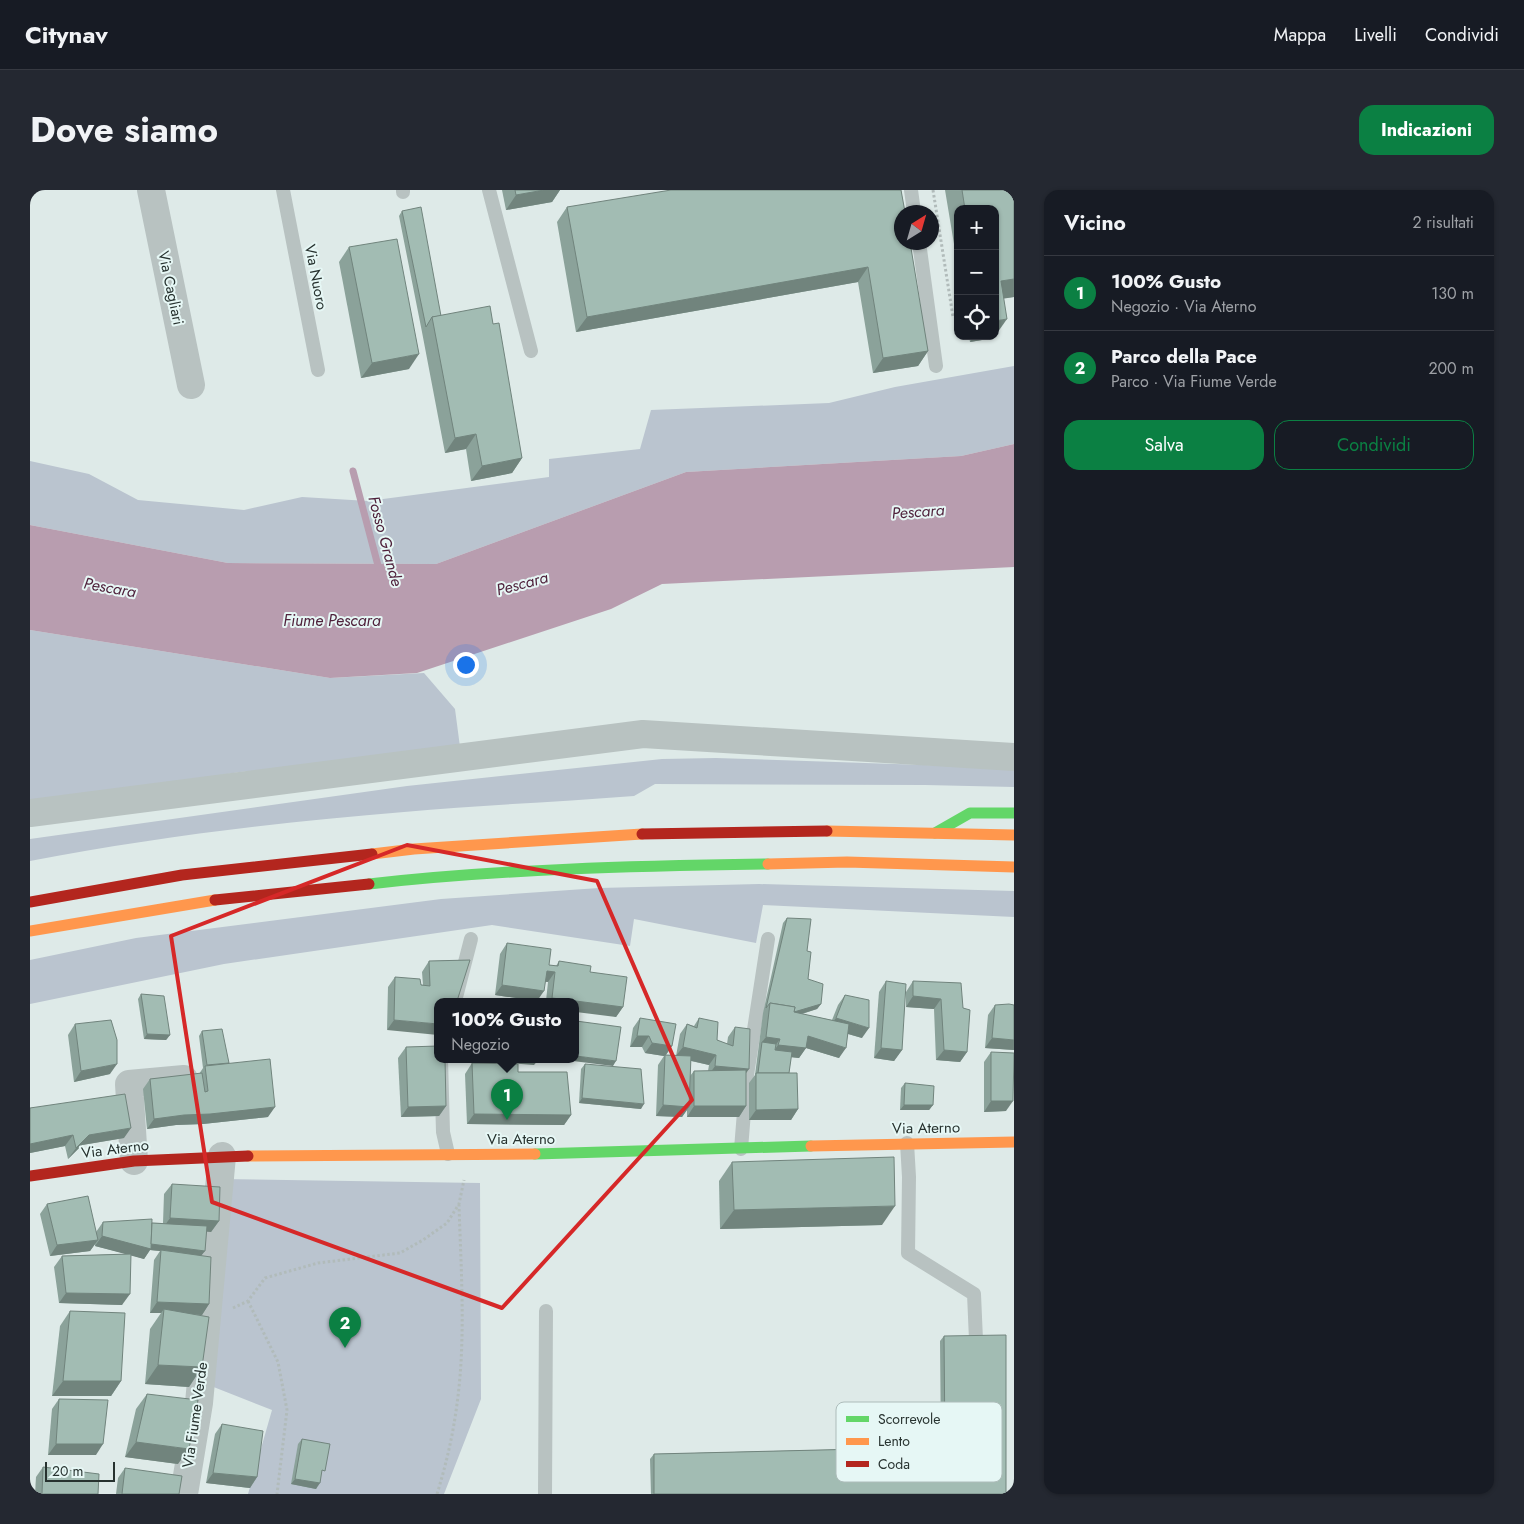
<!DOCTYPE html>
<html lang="it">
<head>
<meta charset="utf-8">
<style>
	:root { --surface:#171b24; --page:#242831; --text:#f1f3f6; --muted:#9ea1a6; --line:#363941; --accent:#0b8043 }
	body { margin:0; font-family:Jost,sans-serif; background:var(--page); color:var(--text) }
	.controls { position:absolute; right:15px; top:15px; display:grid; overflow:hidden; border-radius:10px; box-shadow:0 1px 4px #0004 }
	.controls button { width:45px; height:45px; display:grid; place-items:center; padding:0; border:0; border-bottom:1px solid var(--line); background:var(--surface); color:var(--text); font:25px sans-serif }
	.compass { position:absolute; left:864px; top:15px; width:45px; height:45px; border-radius:50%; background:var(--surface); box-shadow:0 1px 4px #0004; rotate:37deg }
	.scale { position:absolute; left:15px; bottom:12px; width:70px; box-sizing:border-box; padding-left:5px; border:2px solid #27322f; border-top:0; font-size:14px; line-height:18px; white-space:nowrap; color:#27322f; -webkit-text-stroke:4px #e6f7f5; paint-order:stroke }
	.you { position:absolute; left:435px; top:474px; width:18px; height:18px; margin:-12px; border:4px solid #fff; border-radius:50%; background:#1a73e8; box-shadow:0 0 0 8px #1a73e833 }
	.badge { display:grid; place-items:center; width:32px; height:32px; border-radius:50%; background:var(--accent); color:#fff; font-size:16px; font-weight:700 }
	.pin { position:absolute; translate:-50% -41px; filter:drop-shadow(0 1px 2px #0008) }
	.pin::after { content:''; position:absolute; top:26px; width:18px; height:15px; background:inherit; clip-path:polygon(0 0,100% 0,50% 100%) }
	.popup { position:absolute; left:404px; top:808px; width:145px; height:65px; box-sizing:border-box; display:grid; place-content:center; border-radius:10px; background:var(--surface); filter:drop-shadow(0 1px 4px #0005); font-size:16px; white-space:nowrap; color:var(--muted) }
	.popup b { font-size:19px; color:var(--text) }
	.popup::after { content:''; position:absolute; left:50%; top:100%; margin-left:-10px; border:10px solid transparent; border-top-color:var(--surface) }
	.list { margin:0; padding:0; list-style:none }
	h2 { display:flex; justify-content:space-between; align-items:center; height:65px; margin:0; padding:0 20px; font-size:21px }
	h2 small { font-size:16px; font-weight:400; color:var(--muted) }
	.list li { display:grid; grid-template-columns:32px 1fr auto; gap:15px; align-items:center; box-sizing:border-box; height:75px; padding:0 20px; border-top:1px solid var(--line) }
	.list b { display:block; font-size:19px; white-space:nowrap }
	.list p { margin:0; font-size:16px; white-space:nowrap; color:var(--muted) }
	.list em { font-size:16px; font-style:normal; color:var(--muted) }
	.actions { display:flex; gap:10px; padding:15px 20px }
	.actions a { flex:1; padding:11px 0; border:1px solid var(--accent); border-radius:15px; text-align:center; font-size:18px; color:var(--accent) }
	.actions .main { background:var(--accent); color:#fff }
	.icon { flex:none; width:28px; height:28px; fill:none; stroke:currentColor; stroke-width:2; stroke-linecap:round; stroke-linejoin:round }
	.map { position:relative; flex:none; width:984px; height:1304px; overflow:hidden; border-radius:15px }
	header { display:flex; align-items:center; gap:30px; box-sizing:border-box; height:70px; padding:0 25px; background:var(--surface); border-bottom:1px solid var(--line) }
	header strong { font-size:24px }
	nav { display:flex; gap:28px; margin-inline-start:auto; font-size:18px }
	.intro { display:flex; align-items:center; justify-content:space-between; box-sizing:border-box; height:120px; padding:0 30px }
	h1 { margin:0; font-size:35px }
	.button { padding:12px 22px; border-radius:15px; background:var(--accent); color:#fff; font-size:18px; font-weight:700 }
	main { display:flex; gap:30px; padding:0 30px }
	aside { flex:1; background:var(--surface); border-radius:15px; box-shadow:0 1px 4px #0004 }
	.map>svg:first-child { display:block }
</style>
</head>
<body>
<header>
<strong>Citynav</strong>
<nav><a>Mappa</a><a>Livelli</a><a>Condividi</a></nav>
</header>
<div class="intro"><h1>Dove siamo</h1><a class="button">Indicazioni</a></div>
<main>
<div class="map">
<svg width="984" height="1304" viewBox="0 0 984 1304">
	<rect width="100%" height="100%" fill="#deeae8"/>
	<g fill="#bac4cf">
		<polygon points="984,176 984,254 931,266 656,282 406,374 198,373 0,335 0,271 59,284 108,310 214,320 272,307 338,311 519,287 519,269 610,259 621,220 799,213 865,197"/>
		<polygon points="0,440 300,488 394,483 425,519 430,557 279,577 210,582 0,616"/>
		<path d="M686,568l298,10v19l-89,-2 -270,-1 -21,12c-76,6 -153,9 -230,16 -125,10 -250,25 -374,49v-22l377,-53 255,-27z"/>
		<polygon points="729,694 984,701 984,727 733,715 726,753 604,729 600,756 462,735 194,774 0,814 0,770 106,748 411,709 569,698"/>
		<polygon points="191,989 450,993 451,1209 414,1304 218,1304 242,1220 176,1194"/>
	</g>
	<polygon fill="#b89daf" points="984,254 984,377 632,394 581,419 387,483 300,488 0,440 0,335 198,373 406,374 656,282 931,266"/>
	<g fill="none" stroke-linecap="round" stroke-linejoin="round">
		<polyline stroke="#b89daf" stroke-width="7" points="323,281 350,383"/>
		<g stroke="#b1bbba" stroke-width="3" stroke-dasharray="2.5 2.5" stroke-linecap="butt">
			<polyline points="903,0 923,127"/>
			<polyline points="218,1111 248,1172 257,1220 247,1304"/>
			<polyline points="203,1118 218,1111 235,1088 288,1073 370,1063 393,1050 417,1033 429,1014 434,990"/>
			<path d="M407,1304c9,-29 16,-59 20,-90 9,-65 4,-134 2,-199"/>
		</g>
		<g stroke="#b8c2c1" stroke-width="14">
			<polyline points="253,0 288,180"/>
			<polyline points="373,0 373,2"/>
			<polyline points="459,0 501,161"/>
			<polyline points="881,0 884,22"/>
			<polyline points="889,52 906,176"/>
			<polyline points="425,811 441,749"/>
			<polyline points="411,869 413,942 418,964"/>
			<polyline points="877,953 879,987 878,1063 944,1104 946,1150"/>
			<polyline points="711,959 717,885 738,749"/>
			<polyline points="515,1304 516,1121"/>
		</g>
		<g stroke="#b8c2c1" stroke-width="28">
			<polyline points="121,0 161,195"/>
			<polyline points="0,623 613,544 984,567"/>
			<polyline points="104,971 99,894 154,889"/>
			<polyline points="154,1304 169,1213 192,966"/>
		</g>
		<g stroke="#63d668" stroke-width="11">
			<polyline points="905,643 940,623 984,623"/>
			<path d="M339,694c132,-15 266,-18 399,-20"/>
			<polyline points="505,964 781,956"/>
		</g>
		<g stroke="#ff974d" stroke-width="11">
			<polyline points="797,641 984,645"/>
			<polyline points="342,664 384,659 612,644"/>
			<polyline points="738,674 817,672 984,677"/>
			<polyline points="0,741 185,710"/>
			<polyline points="781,956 984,952"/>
			<polyline points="218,966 505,964"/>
		</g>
		<g stroke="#b3261e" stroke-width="11">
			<polyline points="612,644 797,641"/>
			<polyline points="185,710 339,694"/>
			<polyline points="0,712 152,685 342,664"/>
			<polyline points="0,986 104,971 218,966"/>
		</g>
	</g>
	<g fill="#8ba29a" fill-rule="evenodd">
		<polygon points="472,0 530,0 522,12 476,20"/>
		<polygon points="871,0 898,161 888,176 843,183 828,92 546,142 527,32 537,17"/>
		<polygon points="915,0 984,0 984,107 974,108 965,19 928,19 928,78"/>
		<polygon points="372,21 411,126 463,134 492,268 482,283 441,291 436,259 415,263 392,142 369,26"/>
		<polygon points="319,57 379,179 331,188 309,72"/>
		<polygon points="939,146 965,146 964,148 940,152"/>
		<polygon points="757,728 777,761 778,789 791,814 787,819 772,824 802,830 808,815 815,805 832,848 818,844 809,868 776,858 769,868 761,867 759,883 768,919 761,930 719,930 719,893 725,885 733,823 753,733"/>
		<polygon points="477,753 519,775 526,776 529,771 560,782 593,817 586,827 546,811 516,811 518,792 515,792 507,811 465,805 470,764"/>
		<polygon points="440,770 357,840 358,797 365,787 393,795 392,782 399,771"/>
		<polygon points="856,791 872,860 864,871 844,868 849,802"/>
		<polygon points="883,791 933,818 937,862 930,872 906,870 904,819 876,817 876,802"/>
		<polygon points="111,804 140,845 136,850 114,849 108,809"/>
		<polygon points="965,815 984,860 955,858 958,825"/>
		<path d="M610,828l32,28 -6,9 10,1 4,-22 7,-10 7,2 5,-8 18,22 10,4 1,-7 7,-10 11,47v32l-7,11h-52v-7l-5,7 -26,-1 2,-51 6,-9 -19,-3 -3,-6h-12l3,-19zM661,871l18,4 -1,6h-14l-4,5z"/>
		<polygon points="45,834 80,884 44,892 38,845"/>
		<polygon points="172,841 199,873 238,927 173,934 146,935 117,939 113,899 120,889 169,884 173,878 169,846"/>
		<polygon points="376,857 416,916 409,926 371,927 368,868"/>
		<polygon points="961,862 976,921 954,922 954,872"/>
		<polygon points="442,873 488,882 541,925 534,935 437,934 435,884"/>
		<polygon points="555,874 611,919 549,913 551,879"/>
		<polygon points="875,893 903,915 899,920 870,920 871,898"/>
		<polygon points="0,918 94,948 52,955 38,969 35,956 0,963"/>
		<polygon points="702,972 852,1035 690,1039 689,991"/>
		<polygon points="142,994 189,1031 181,1042 176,1041 175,1061 171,1065 179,1114 172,1125 164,1124 172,1177 159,1197 115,1194 120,1139 131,1123 120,1123 124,1070 130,1061 120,1060 114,1069 101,1065 92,1115 29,1113 24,1077 32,1066 97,1064 65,1056 65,1054 60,1061 20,1066 10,1024 17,1014 66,1042 73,1032 133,1033 134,1004"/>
		<polygon points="40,1121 91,1191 81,1206 22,1206 30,1136"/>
		<polygon points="914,1146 976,1304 621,1304 620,1269 624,1264 911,1257 910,1151"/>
		<polygon points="117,1204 148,1274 95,1267 106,1219"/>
		<polygon points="29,1209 66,1265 18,1265 22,1219"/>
		<polygon points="192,1234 227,1287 220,1298 176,1293 185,1244"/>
		<polygon points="272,1249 291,1286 286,1299 261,1294 268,1254"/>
		<polygon points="13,1277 68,1304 5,1304 6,1287"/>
		<polygon points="95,1278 149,1304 86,1304 88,1288"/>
	</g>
	<g fill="#71847d">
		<polygon points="514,0 530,0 522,12 476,20 486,5"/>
		<polygon points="838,77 828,92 546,142 557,127"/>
		<polygon points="984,89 984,107 965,110 971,91"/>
		<polygon points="977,129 965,146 965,131"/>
		<polygon points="944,146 965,146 964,148 940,152"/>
		<polygon points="898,161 888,176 843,183 853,168"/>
		<polygon points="389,164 379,179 331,188 342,173"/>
		<polygon points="446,244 436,259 415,263 425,248"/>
		<polygon points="492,268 482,283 441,291 452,276"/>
		<polygon points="517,781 525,782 518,792 509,791"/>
		<polygon points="472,795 514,801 507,811 465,805"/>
		<polygon points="883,806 911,809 904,819 876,817"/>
		<polygon points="522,808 593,817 586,827 546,822 546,811 520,811"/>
		<polygon points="791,814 787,819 758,828 738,824"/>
		<polygon points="806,828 839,838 832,848 798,838"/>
		<polygon points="364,830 408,834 408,845 357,840"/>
		<polygon points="117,844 140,845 136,850 114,849"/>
		<polygon points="607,846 619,846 612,857 600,857"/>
		<polygon points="778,846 816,858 809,868 776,858 769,868 741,865 748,855"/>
		<polygon points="736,847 750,849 743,859 732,852"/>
		<polygon points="962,848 984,850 984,860 955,858"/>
		<polygon points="622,853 642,856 635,866 635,865 634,866 615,863"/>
		<polygon points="653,857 686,865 679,875 645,867"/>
		<polygon points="851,858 872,860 864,871 844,868"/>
		<polygon points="914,860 937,862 930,872 906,870"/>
		<polygon points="546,866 586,871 583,876 535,870 535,869 546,869"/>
		<polygon points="480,869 509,869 504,875 477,873"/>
		<polygon points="87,874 80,884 44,892 51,881"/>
		<polygon points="685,876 719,879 712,889 678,886"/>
		<polygon points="552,908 614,914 611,919 549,913"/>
		<polygon points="961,911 983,911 976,921 954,922"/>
		<polygon points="633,915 659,917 652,927 626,926"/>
		<polygon points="874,915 903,915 899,920 870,920"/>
		<polygon points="416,916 409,926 371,927 378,917"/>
		<polygon points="664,916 716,916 709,927 657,927"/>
		<polygon points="245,917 238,927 173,934 146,935 117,939 124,929 154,925"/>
		<polygon points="768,919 761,930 719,930 726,920"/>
		<polygon points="444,924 541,925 534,935 437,934"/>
		<polygon points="101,938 94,948 52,955 38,969 46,958 59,945"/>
		<polygon points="43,945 35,956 0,963 0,954"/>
		<polygon points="865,1016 852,1035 690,1039 704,1020"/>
		<polygon points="140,1028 189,1031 181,1042 133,1038"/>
		<polygon points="72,1046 120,1054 175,1061 171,1066 131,1060 130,1061 120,1060 114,1069 65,1056"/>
		<polygon points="68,1050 60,1061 20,1066 27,1055"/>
		<polygon points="36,1103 100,1104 92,1115 29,1113"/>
		<polygon points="127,1112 179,1114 172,1125 134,1123 134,1119 131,1123 120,1123"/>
		<polygon points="128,1175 172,1177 159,1197 115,1194"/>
		<polygon points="33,1191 91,1191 81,1206 22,1206"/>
		<polygon points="106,1252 159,1259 148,1274 95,1267"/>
		<polygon points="26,1254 73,1254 66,1265 18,1265"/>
		<polygon points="183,1283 227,1287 220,1298 176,1293"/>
		<polygon points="265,1289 290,1293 286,1299 261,1294"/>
	</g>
	<g fill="#a2bcb3" stroke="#71847d">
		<polygon points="485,0 514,0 486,5"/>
		<polygon points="641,0 871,0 875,22 872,22 872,52 880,52 898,161 853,168 838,77 557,127 537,17"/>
		<polygon points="932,0 984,0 984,89 971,91 977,129 965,131 965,19 935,19"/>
		<polygon points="391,17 411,126 402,127 396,137 372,21"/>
		<polygon points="367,49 389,164 342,173 319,57"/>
		<polygon points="460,116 463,134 469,133 492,268 452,276 446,244 425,248 402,127"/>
		<polygon points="757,728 781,729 777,761 781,762 778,789 793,794 791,814 764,822 765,817 740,813 736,818"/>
		<polygon points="477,753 521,759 519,775 528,776 529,771 561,776 560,782 597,787 593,817 522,808 525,782 517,781 514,801 472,795"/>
		<polygon points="440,770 427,811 408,811 408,834 364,830 365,787 390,789 391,795 400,796 399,771"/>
		<polygon points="856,791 876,794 872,860 851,858"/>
		<polygon points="883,791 931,793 933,818 940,820 937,862 914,860 911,809 883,806"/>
		<polygon points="111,804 134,806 140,845 117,844"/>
		<polygon points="815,805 839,810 839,838 806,828"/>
		<polygon points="740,813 765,817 764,822 819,834 816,858 778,846 776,858 748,855 750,849 736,847"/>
		<polygon points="979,814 984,815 984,850 962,848 965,815"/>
		<polygon points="610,828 646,834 642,856 622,853 619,846 607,846"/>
		<polygon points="669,828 688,832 687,850 703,856 705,837 720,839 719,879 685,876 686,865 653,857 657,834 667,838"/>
		<polygon points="81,830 87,850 87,874 51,881 45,834"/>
		<polygon points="546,831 591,837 586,871 546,866"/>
		<polygon points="192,839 199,873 177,875 172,841"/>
		<polygon points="732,852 746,854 745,860 762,862 759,883 728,883"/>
		<polygon points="408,856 408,869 415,869 416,916 378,917 376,857"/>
		<polygon points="961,862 984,863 983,911 961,911"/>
		<polygon points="635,865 661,866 659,917 633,915"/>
		<polygon points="240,869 245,917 180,924 154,925 124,929 120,889 172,883 175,902 178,901 175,876"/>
		<polygon points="442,873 488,874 488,882 537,882 541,925 444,924"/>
		<polygon points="555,874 611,879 614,914 552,908"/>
		<polygon points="716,880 716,916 664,916 664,881"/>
		<polygon points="726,883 767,883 768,919 726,920"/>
		<polygon points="875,893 904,896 903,915 874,915"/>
		<polygon points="95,904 101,938 59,945 46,958 43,945 0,954 0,918"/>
		<polygon points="864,967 865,1016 704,1020 702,972"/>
		<polygon points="142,994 190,997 189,1031 140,1028"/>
		<polygon points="58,1006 68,1050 27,1055 17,1014"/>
		<polygon points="122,1029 121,1059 72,1046 73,1032"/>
		<polygon points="122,1033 177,1036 175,1061 121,1054"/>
		<polygon points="131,1060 181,1067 179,1114 127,1112"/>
		<polygon points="101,1064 100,1104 36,1103 32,1066"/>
		<polygon points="134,1119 179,1127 172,1177 128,1175"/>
		<polygon points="40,1121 95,1123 91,1191 33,1191"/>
		<polygon points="976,1145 976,1304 624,1304 624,1264 915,1257 914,1146"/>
		<polygon points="117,1204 168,1210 159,1259 106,1252"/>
		<polygon points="29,1209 78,1210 73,1254 26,1254"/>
		<polygon points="192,1234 233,1241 227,1287 183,1283"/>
		<polygon points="272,1249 300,1254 295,1281 292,1280 290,1293 265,1289"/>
		<polygon points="13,1277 69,1284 68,1304 12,1304"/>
		<polygon points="95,1278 152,1286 149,1304 92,1304"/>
	</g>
	<path fill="none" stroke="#d62828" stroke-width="4" stroke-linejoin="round" d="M377,655l190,36 95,219 -190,208 -290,-106 -41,-266z"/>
	<g text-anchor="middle" stroke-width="4" stroke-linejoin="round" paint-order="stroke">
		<g font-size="15" fill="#27322f" stroke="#e6f7f5">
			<text transform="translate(286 87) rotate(79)" y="5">Via Nuoro</text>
			<text transform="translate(141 98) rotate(78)" y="5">Via Cagliari</text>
			<text transform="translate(896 938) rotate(-1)" y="5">Via Aterno</text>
			<text x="491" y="954">Via Aterno</text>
			<text transform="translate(85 959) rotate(-7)" y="5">Via Aterno</text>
			<text transform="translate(165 1225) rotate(-82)" y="5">Via Fiume Verde</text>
		</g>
		<g font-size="16" font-style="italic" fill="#4f213b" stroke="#e6f7f5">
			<text transform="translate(888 321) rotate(-4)" y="6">Pescara</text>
			<text transform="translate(356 351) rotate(75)" y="6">Fosso Grande</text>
			<text transform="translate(492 393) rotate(-15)" y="6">Pescara</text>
			<text transform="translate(80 397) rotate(10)" y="6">Pescara</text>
			<text x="302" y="436">Fiume Pescara</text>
		</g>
	</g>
	<rect x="806" y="1212" width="166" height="80" rx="8" fill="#e6f7f5" stroke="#adbcba" stroke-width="1"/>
	<rect x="816" y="1226" width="23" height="6" fill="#63d668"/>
	<rect x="816" y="1248" width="23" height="7" fill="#ff974d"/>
	<rect x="816" y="1271" width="23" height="6" fill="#b3261e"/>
	<g font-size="14" fill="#27322f">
		<text x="848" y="1234">Scorrevole</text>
		<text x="848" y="1256">Lento</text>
		<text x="848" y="1279">Coda</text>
	</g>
</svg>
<div class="controls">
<button>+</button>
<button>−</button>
<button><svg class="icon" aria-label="locate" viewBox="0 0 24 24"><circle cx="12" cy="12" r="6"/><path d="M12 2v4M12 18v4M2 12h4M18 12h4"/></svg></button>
</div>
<svg class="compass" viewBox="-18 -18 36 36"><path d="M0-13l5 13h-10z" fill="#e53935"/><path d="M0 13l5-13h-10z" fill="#9ea1a6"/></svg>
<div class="scale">20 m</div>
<div class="you"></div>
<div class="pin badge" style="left:477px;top:930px">1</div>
<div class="popup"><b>100% Gusto</b>Negozio</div>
<div class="pin badge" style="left:315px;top:1158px">2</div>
</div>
<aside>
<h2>Vicino<small>2 risultati</small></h2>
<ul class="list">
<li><span class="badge">1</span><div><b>100% Gusto</b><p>Negozio · Via Aterno</p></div><em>130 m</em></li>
<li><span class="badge">2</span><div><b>Parco della Pace</b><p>Parco · Via Fiume Verde</p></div><em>200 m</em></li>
</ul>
<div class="actions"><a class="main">Salva</a><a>Condividi</a></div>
</aside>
</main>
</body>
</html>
